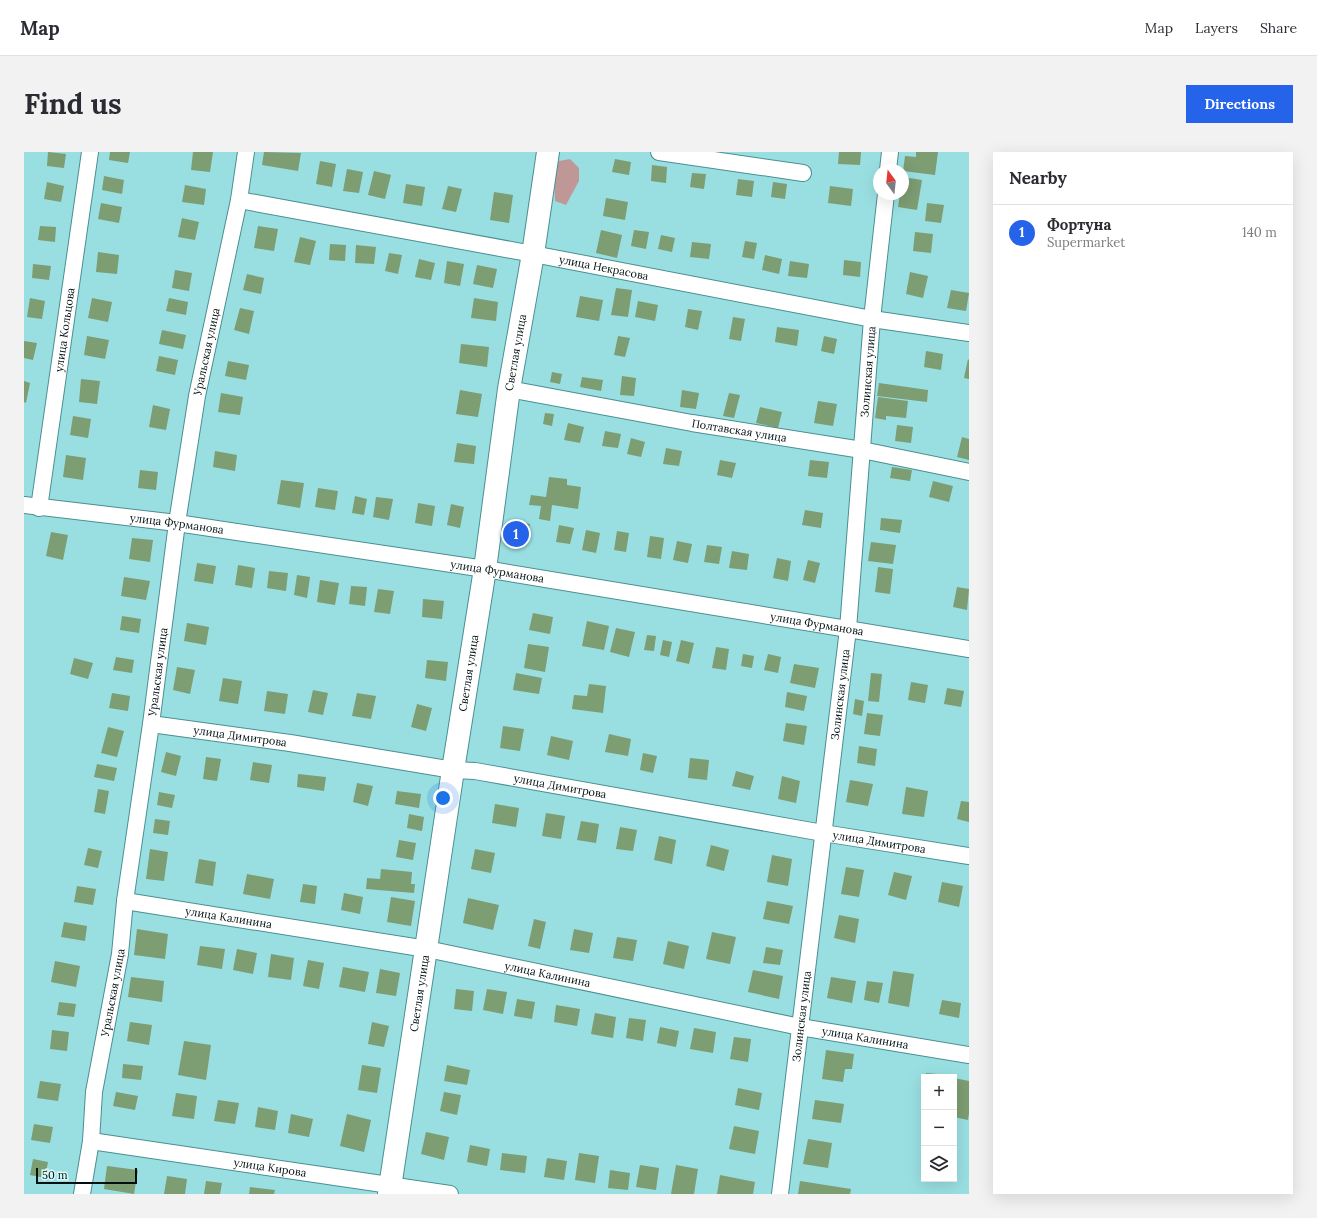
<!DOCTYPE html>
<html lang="en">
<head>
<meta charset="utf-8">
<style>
	:root { --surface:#fff; --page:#f2f2f3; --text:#2b2b33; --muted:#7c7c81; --line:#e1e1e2; --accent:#2563eb }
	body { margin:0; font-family:Lora,serif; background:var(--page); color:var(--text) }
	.controls { position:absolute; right:12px; bottom:12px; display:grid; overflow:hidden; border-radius:0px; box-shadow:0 4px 16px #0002 }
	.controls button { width:36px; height:36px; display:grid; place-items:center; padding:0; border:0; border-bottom:1px solid var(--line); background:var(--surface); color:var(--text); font:20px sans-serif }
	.compass { position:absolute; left:849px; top:12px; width:36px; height:36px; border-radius:50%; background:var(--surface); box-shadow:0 4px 16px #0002; rotate:345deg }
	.scale { position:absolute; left:12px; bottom:10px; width:101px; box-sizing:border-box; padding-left:4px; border:2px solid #000f10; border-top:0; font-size:11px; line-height:14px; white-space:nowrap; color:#000f10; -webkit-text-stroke:3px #d8f9fa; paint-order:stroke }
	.you { position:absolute; left:419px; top:646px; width:14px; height:14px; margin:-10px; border:3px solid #fff; border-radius:50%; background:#1a73e8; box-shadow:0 0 0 6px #1a73e833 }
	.badge { display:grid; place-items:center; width:26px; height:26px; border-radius:50%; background:var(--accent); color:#fff; font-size:13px; font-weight:700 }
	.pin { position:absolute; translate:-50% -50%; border:2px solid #fff; box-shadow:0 1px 4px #0006 }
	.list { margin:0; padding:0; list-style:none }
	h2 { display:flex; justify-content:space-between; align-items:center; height:52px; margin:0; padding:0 16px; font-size:17px }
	h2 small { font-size:13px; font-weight:400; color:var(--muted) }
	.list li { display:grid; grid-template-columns:26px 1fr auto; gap:12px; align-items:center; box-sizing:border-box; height:56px; padding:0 16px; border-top:1px solid var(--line) }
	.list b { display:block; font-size:15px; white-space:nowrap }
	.list p { margin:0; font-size:13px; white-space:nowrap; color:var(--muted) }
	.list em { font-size:13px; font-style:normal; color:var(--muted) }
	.icon { flex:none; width:22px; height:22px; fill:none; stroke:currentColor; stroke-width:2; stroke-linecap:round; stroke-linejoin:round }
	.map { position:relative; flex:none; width:945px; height:1042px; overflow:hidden; border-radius:0px }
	header { display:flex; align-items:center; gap:24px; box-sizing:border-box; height:56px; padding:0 20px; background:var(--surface); border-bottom:1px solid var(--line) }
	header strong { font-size:19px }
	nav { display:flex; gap:22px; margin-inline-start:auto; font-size:14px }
	.intro { display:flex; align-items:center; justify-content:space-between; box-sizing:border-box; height:96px; padding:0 24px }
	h1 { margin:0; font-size:28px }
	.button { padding:10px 18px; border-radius:0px; background:var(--accent); color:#fff; font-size:14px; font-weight:700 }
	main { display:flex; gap:24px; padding:0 24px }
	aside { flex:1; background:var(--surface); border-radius:0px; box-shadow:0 4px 16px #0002 }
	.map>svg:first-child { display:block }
</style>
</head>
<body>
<header>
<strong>Map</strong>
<nav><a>Map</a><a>Layers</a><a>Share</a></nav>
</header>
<div class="intro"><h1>Find us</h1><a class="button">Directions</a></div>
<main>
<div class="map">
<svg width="945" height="1042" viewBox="0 0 945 1042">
	<rect width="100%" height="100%" fill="#99dfe2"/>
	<polygon fill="#c09797" points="546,7 555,16 555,29 542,53 531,49 530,16 535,9"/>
	<g fill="#7d9d73">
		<polygon points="24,0 42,2 40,16 23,14"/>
		<polygon points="86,0 106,0 104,11 85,8"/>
		<polygon points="169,0 189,0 186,20 167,18"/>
		<polygon points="240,0 277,1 274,19 238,13"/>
		<polygon points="815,0 837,0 836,13 814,12"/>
		<polygon points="892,0 914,0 911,23 879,19 881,4 892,5"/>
		<polygon points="591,7 607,10 605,23 588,20"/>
		<polygon points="296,9 312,12 308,35 292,32"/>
		<polygon points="628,13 643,15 642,31 627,29"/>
		<polygon points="323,17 339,20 335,41 319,39"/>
		<polygon points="350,19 367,23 361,47 344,43"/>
		<polygon points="668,21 682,22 680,37 666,35"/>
		<polygon points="80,24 100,28 98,42 78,38"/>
		<polygon points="879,25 898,28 893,58 874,55 876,42 879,42"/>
		<polygon points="714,27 730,29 728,45 712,43"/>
		<polygon points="23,30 40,34 37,50 20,47"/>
		<polygon points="749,30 763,32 761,47 747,45"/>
		<polygon points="382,32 401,35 398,54 379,51"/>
		<polygon points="161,33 182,37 180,53 158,50"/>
		<polygon points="424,34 438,37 432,60 418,57"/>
		<polygon points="806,34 829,37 827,54 804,51"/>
		<polygon points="470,40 489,43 485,71 466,68"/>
		<polygon points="582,46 604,50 601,68 579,64"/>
		<polygon points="77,51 98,55 95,71 74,67"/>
		<polygon points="903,51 920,53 917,71 901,69"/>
		<polygon points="158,66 175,70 171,88 154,85"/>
		<polygon points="16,74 32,75 31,90 14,88"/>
		<polygon points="234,74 254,77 250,99 230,96"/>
		<polygon points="577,78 598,83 593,106 572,101"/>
		<polygon points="610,78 625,80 622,97 607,94"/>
		<polygon points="891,80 909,82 907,101 889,99"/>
		<polygon points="637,83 651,86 648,100 634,97"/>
		<polygon points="276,85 292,89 286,113 270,110"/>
		<polygon points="721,89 733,91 730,107 718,105"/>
		<polygon points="668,90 687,92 685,107 666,105"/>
		<polygon points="306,92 322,93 321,109 305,108"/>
		<polygon points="332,93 352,95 350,112 331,111"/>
		<polygon points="74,100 95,103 93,122 72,120"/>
		<polygon points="365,101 378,103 374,122 361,119"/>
		<polygon points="741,103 758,107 755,122 738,118"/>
		<polygon points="395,107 411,111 407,128 391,125"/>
		<polygon points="820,108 837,110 836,125 819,123"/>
		<polygon points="423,109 440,112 436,134 420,131"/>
		<polygon points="766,109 785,112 783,126 764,124"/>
		<polygon points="9,112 27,114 25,128 8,126"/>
		<polygon points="453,113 473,117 469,136 449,132"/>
		<polygon points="151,118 168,121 165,139 148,136"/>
		<polygon points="886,120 904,124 899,146 882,142"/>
		<polygon points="223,122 240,126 237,142 219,138"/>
		<polygon points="592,136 608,138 604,165 587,163"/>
		<polygon points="927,138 945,141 942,159 923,156"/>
		<polygon points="556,144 579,148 575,169 552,165"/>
		<polygon points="6,146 21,149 18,167 3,165"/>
		<polygon points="68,146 88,150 84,170 64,166"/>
		<polygon points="145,146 164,150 162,163 142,159"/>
		<polygon points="450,146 474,150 472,169 447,166"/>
		<polygon points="614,149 634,153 631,169 611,165"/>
		<polygon points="216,156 230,159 225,182 210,178"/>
		<polygon points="664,157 678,159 674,178 661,175"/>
		<polygon points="709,165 721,167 717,189 705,187"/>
		<polygon points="753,175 775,178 773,194 751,190"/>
		<polygon points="138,178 162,183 159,197 135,192"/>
		<polygon points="63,184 85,188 81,207 60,203"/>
		<polygon points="594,184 606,186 601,205 590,203"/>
		<polygon points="800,184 813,187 810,202 797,199"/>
		<polygon points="0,189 13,191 9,208 0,206"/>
		<polygon points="437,192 465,195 463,215 435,211"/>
		<polygon points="902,199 919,202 917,218 900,215"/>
		<polygon points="135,204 154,208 151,223 132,219"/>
		<polygon points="944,207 945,208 945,227 940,226"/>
		<polygon points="204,209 225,213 222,228 201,224"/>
		<polygon points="528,220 538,222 536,232 526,230"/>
		<polygon points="598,224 612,226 610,244 596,243"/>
		<polygon points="558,225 579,228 577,239 556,235"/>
		<polygon points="57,227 76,229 73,252 55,250"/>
		<polygon points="0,229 6,231 2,251 0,250"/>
		<polygon points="855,231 904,238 903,250 853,244"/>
		<polygon points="436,238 458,242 454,265 432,262"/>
		<polygon points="658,238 675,241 672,257 656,255"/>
		<polygon points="197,241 219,245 216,263 194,260"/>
		<polygon points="705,241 716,243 710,266 699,264"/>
		<polygon points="854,245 884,249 882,266 862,264 862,268 851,266"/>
		<polygon points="794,249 813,252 809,274 790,271"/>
		<polygon points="129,253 146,257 142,278 125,275"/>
		<polygon points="736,255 758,260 754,276 732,271"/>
		<polygon points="521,261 530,262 528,274 519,272"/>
		<polygon points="49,264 67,267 64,286 46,283"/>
		<polygon points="544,271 560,275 556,291 540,288"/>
		<polygon points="873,273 889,275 887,291 871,289"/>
		<polygon points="581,279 597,282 594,296 578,294"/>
		<polygon points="938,285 945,287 945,308 933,305"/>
		<polygon points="607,286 621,290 617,305 603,302"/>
		<polygon points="433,291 452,294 450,312 430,310"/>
		<polygon points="642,296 658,299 655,314 639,312"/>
		<polygon points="191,299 213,303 211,319 189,315"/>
		<polygon points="42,303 62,306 59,328 39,325"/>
		<polygon points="696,308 712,311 708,326 693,323"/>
		<polygon points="786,308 805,310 803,326 784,324"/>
		<polygon points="868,315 888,318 886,329 866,326"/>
		<polygon points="116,318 134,320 132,338 114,336"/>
		<polygon points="525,325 543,327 543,333 557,335 554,357 528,353 526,369 515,367 517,354 505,353 507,343 522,345"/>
		<polygon points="257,328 280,331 276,356 253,352"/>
		<polygon points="909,329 929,334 925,350 905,345"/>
		<polygon points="294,336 314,339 311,358 291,355"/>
		<polygon points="331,344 343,347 340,363 328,361"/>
		<polygon points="352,345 369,347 365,368 349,365"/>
		<polygon points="394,351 411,354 408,374 391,371"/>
		<polygon points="427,352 440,355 436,376 423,373"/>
		<polygon points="781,358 799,361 797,376 778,373"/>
		<polygon points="857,366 878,368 876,381 856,378"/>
		<polygon points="488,369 506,372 503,391 484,388"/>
		<polygon points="535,373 550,376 546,392 532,390"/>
		<polygon points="562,378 576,381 572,401 558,398"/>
		<polygon points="593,379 605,381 602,400 590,398"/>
		<polygon points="27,380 44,383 39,408 22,404"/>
		<polygon points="626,384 640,386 637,407 623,405"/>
		<polygon points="108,386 129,388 126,410 105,407"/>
		<polygon points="653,389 668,392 664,411 649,408"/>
		<polygon points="847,390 872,393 869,412 844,409"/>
		<polygon points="683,393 698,395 695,412 680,410"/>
		<polygon points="708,399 725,402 723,418 705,416"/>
		<polygon points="753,406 767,409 764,429 749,426"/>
		<polygon points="784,408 796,411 791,431 779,428"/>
		<polygon points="173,411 192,414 189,432 170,429"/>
		<polygon points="214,413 231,416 228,436 211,433"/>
		<polygon points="854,415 869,417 866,442 851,440"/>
		<polygon points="245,419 264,421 262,439 243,436"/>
		<polygon points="273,423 286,425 283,446 270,443"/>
		<polygon points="100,425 126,429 122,448 97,444"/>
		<polygon points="296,428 315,431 311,453 293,450"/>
		<polygon points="327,434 343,435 341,454 325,452"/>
		<polygon points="933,435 945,437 943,458 929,455"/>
		<polygon points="354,437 370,439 366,462 350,460"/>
		<polygon points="399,447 420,449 418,467 398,465"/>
		<polygon points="509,461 529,465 526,482 505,478"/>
		<polygon points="98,464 117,467 115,481 96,478"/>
		<polygon points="563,469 585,474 580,498 558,494"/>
		<polygon points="163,471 185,475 182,493 160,489"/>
		<polygon points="592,476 611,480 605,505 586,500"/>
		<polygon points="623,483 632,484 630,499 620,498"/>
		<polygon points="639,488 648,490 645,505 636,503"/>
		<polygon points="657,488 670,491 665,512 652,509"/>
		<polygon points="504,492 525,495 521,520 500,516"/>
		<polygon points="692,495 705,497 702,518 688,516"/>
		<polygon points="719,502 730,504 728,516 717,514"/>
		<polygon points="744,502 757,505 754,521 740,518"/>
		<polygon points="92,505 110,508 108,521 89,518"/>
		<polygon points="50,506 69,511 64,527 46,522"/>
		<polygon points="403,508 424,510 422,529 401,526"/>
		<polygon points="770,512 795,516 791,536 766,531"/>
		<polygon points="153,515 171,518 166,542 149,538"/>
		<polygon points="492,521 518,526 515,542 489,538"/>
		<polygon points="847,521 858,522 855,550 844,549"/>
		<polygon points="199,526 218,529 214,552 195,549"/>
		<polygon points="887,530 904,533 901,551 884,548"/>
		<polygon points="565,532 582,534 579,561 548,557 550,543 563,544"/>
		<polygon points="923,536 940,539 937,555 920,552"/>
		<polygon points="289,538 304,541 299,563 284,560"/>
		<polygon points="243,539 264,542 261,562 240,559"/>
		<polygon points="763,540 783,544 780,559 761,555"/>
		<polygon points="88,541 106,544 104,559 85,556"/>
		<polygon points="333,541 352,544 347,567 328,564"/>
		<polygon points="831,547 840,549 838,564 829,562"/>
		<polygon points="393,552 408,556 402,579 387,575"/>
		<polygon points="843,561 859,563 856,584 840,582"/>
		<polygon points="762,571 783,574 780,593 759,589"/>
		<polygon points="479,574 500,577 496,599 476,596"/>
		<polygon points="84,575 100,579 93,605 77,601"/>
		<polygon points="585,582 607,587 604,604 581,600"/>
		<polygon points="527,584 549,589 545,608 523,603"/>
		<polygon points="835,594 853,597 851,614 833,611"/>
		<polygon points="142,600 157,604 152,624 137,620"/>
		<polygon points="619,601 633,604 629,621 616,618"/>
		<polygon points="182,605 197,607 193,629 179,627"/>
		<polygon points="666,606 685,608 683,628 664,626"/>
		<polygon points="229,610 248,613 245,631 226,628"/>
		<polygon points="73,612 93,616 90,629 70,625"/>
		<polygon points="712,619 730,624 726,638 708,634"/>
		<polygon points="274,622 302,625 300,639 273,635"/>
		<polygon points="758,624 776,629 772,651 754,647"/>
		<polygon points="826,628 849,632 844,654 822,650"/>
		<polygon points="333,631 349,634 344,654 329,650"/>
		<polygon points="882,635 904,639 900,665 878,662"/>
		<polygon points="74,637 85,639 81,662 70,660"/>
		<polygon points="373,639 397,642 395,656 371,652"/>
		<polygon points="135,640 151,643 148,656 133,653"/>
		<polygon points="937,649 945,650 945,670 933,667"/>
		<polygon points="471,652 495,656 492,675 468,671"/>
		<polygon points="522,661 541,664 537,687 518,684"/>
		<polygon points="385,662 400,665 398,679 383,676"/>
		<polygon points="131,667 146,669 144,683 129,681"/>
		<polygon points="557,669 575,672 572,691 553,688"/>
		<polygon points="596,675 613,678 609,699 592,697"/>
		<polygon points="635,684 652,688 648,712 630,708"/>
		<polygon points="375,688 392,691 389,708 372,705"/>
		<polygon points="687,693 705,698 700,719 682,714"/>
		<polygon points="64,696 78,699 74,716 60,713"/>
		<polygon points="126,697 144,700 140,729 122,727"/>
		<polygon points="451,697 471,701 467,721 447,717"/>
		<polygon points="748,703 768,707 764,734 743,730"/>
		<polygon points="175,707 192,710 189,734 171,731"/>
		<polygon points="822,715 840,718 835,745 817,742"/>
		<polygon points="357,717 388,720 387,732 391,732 390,741 342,737 343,726 356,727"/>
		<polygon points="870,720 888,724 882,748 864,743"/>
		<polygon points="223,722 250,727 246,747 219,742"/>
		<polygon points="918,730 939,734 935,755 914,750"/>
		<polygon points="279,732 293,734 291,752 276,750"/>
		<polygon points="53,734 72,737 69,753 50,750"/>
		<polygon points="320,741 339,745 336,762 317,758"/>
		<polygon points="367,745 391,749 387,774 363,770"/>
		<polygon points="444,746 475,753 469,778 439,771"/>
		<polygon points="743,749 769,754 765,772 739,767"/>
		<polygon points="815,763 835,767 831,791 810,786"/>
		<polygon points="510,767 522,770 516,797 504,794"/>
		<polygon points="40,770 63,774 61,789 37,785"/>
		<polygon points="113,777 144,782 141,807 110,803"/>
		<polygon points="550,777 569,781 565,801 546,798"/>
		<polygon points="688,780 712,785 706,812 682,807"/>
		<polygon points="593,785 613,788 609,809 589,806"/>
		<polygon points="644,789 665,794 660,817 639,812"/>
		<polygon points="176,794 201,797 198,817 173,813"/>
		<polygon points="742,795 759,798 756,813 739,811"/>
		<polygon points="213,797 233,801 229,822 209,818"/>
		<polygon points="247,802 270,806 267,828 244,825"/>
		<polygon points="284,808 300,811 295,837 279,834"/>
		<polygon points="31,809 56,814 52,835 27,830"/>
		<polygon points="319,815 345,820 341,840 315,835"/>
		<polygon points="356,817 376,821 372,844 352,841"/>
		<polygon points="729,818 759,824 755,847 724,840"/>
		<polygon points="869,819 890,822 885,855 864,851"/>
		<polygon points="107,825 140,829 138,850 104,845"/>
		<polygon points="807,825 832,829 828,851 803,846"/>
		<polygon points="843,829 859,831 855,851 840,848"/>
		<polygon points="432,837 450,839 448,859 430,857"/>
		<polygon points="463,837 483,840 479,862 459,858"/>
		<polygon points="493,847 511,850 508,867 490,864"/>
		<polygon points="918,848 937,851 935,866 915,862"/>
		<polygon points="35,850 52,852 50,865 33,863"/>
		<polygon points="532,853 556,857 553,874 530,870"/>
		<polygon points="571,861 592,865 589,886 567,882"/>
		<polygon points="605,866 622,868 619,889 602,886"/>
		<polygon points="106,870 128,873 125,893 103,889"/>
		<polygon points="348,870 365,874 360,895 344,892"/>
		<polygon points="636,875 655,879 652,895 633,891"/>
		<polygon points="670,876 692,880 689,901 666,897"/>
		<polygon points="28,878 45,880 43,899 26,897"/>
		<polygon points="710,885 727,887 724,910 706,907"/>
		<polygon points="160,889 187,893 182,928 154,923"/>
		<polygon points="802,898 830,902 828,917 821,917 819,930 798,927"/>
		<polygon points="99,912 119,914 117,928 98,926"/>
		<polygon points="338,913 357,916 353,941 334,938"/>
		<polygon points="423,913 446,918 443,933 420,929"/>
		<polygon points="902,921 913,922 913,925 901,925"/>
		<polygon points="930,926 945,929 945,961 944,968 930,965"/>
		<polygon points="16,929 37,932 34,949 13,946"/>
		<polygon points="714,936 738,941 735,958 711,953"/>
		<polygon points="92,940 114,944 111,958 89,954"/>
		<polygon points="420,940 437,943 433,963 416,959"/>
		<polygon points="152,941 173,944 170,967 148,964"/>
		<polygon points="194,948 215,951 211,972 190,969"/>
		<polygon points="791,948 820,952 817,971 788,967"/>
		<polygon points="234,955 254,959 251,978 231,975"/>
		<polygon points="267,962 289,967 285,985 264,981"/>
		<polygon points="323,962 347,968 340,1000 316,994"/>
		<polygon points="10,972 29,975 26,991 7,988"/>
		<polygon points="710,974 735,979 731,1002 705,997"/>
		<polygon points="402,980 425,985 420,1008 397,1002"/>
		<polygon points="784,987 808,991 804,1016 779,1012"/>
		<polygon points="446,993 466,997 463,1014 443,1010"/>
		<polygon points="478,1001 503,1004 501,1021 476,1018"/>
		<polygon points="555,1001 575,1004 571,1031 551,1028"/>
		<polygon points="523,1006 543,1009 540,1028 520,1025"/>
		<polygon points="9,1007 24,1010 21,1026 6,1023"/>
		<polygon points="616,1013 635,1016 632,1038 612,1035"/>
		<polygon points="652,1013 674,1017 670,1042 647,1042"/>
		<polygon points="83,1014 114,1018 110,1042 80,1037"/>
		<polygon points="586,1018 606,1021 604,1038 584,1036"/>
		<polygon points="696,1023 731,1030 729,1042 693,1042"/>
		<polygon points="143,1024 163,1027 161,1042 140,1042"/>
		<polygon points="182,1029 198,1031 196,1042 180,1042"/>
		<polygon points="776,1029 827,1037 826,1042 774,1042"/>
		<polygon points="226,1035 251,1038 250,1042 225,1042"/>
	</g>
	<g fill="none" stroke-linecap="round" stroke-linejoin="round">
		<defs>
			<g id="street">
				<polyline points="635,0 779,21"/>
				<polyline points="864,18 866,0"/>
				<path id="s1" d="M215,48l294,54 339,65 97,14"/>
				<path id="s2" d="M485,237l183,34 170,27 107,22"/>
				<path id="s3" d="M0,353l153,18 308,46 484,80"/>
				<path id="s4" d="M15,356l51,-356"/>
				<path id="s5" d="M127,572l139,19 163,27 22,1 348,62 146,23"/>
				<path id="s6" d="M101,749l302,48 373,78 169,28"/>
				<path id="s7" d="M67,989l359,53"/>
				<path id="s8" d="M58,1042l9,-53 3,-49 26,-138 5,-53 26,-177 26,-201 20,-127 42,-196 7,-48"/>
				<path id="s9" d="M756,1042l68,-565 24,-310 14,-125"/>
			</g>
			<g id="secondary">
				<path id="s10" d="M365,1042l64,-424 32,-201 24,-180 24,-135 15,-102"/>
			</g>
		</defs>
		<use href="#street" stroke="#4a8f91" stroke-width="18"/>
		<use href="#secondary" stroke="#4a8f91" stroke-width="24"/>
		<use href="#street" stroke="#fff" stroke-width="16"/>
		<use href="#secondary" stroke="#fff" stroke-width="22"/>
	</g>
	<g text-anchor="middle" stroke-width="3" stroke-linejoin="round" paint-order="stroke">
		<g font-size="11" fill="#000f10" stroke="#d8f9fa">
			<text dy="4" stroke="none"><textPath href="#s1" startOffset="371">улица Некрасова</textPath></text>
			<text dy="4" stroke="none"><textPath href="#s4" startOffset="180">улица Кольцова</textPath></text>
			<text dy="4" stroke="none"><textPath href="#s8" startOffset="852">Уральская улица</textPath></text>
			<text dy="4" stroke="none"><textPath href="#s10" startOffset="851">Светлая улица</textPath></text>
			<text dy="4" stroke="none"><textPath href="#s9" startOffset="827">Золинская улица</textPath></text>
			<text dy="4" stroke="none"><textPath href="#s2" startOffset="234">Полтавская улица</textPath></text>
			<text dy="4" stroke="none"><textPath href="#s3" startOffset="154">улица Фурманова</textPath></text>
			<text dy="4" stroke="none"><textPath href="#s3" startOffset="478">улица Фурманова</textPath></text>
			<text dy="4" stroke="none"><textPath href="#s3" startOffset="802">улица Фурманова</textPath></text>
			<text dy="4" stroke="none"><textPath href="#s8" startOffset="528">Уральская улица</textPath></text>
			<text dy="4" stroke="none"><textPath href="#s10" startOffset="527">Светлая улица</textPath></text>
			<text dy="4" stroke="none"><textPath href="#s9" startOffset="503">Золинская улица</textPath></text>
			<text dy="4" stroke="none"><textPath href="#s5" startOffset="90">улица Димитрова</textPath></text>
			<text dy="4" stroke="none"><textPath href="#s5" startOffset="414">улица Димитрова</textPath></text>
			<text dy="4" stroke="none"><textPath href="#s5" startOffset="738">улица Димитрова</textPath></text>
			<text dy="4" stroke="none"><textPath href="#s6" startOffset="105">улица Калинина</textPath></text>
			<text dy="4" stroke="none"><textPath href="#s6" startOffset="429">улица Калинина</textPath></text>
			<text dy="4" stroke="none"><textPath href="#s8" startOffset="204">Уральская улица</textPath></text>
			<text dy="4" stroke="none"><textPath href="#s10" startOffset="203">Светлая улица</textPath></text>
			<text dy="4" stroke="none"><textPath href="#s9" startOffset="179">Золинская улица</textPath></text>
			<text dy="4" stroke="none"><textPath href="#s6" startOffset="753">улица Калинина</textPath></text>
			<text dy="4" stroke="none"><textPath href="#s7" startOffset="181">улица Кирова</textPath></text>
		</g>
	</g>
</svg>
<div class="controls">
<button>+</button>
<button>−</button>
<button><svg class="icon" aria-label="layers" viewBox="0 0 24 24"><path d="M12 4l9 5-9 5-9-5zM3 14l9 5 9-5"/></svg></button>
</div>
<svg class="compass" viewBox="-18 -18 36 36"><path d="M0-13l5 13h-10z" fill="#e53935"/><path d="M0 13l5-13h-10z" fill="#7c7c81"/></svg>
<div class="scale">50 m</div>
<div class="you"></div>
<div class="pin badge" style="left:492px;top:382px">1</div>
</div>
<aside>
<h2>Nearby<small></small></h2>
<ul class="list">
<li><span class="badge">1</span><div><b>Фортуна</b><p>Supermarket</p></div><em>140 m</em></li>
</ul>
</aside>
</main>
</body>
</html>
